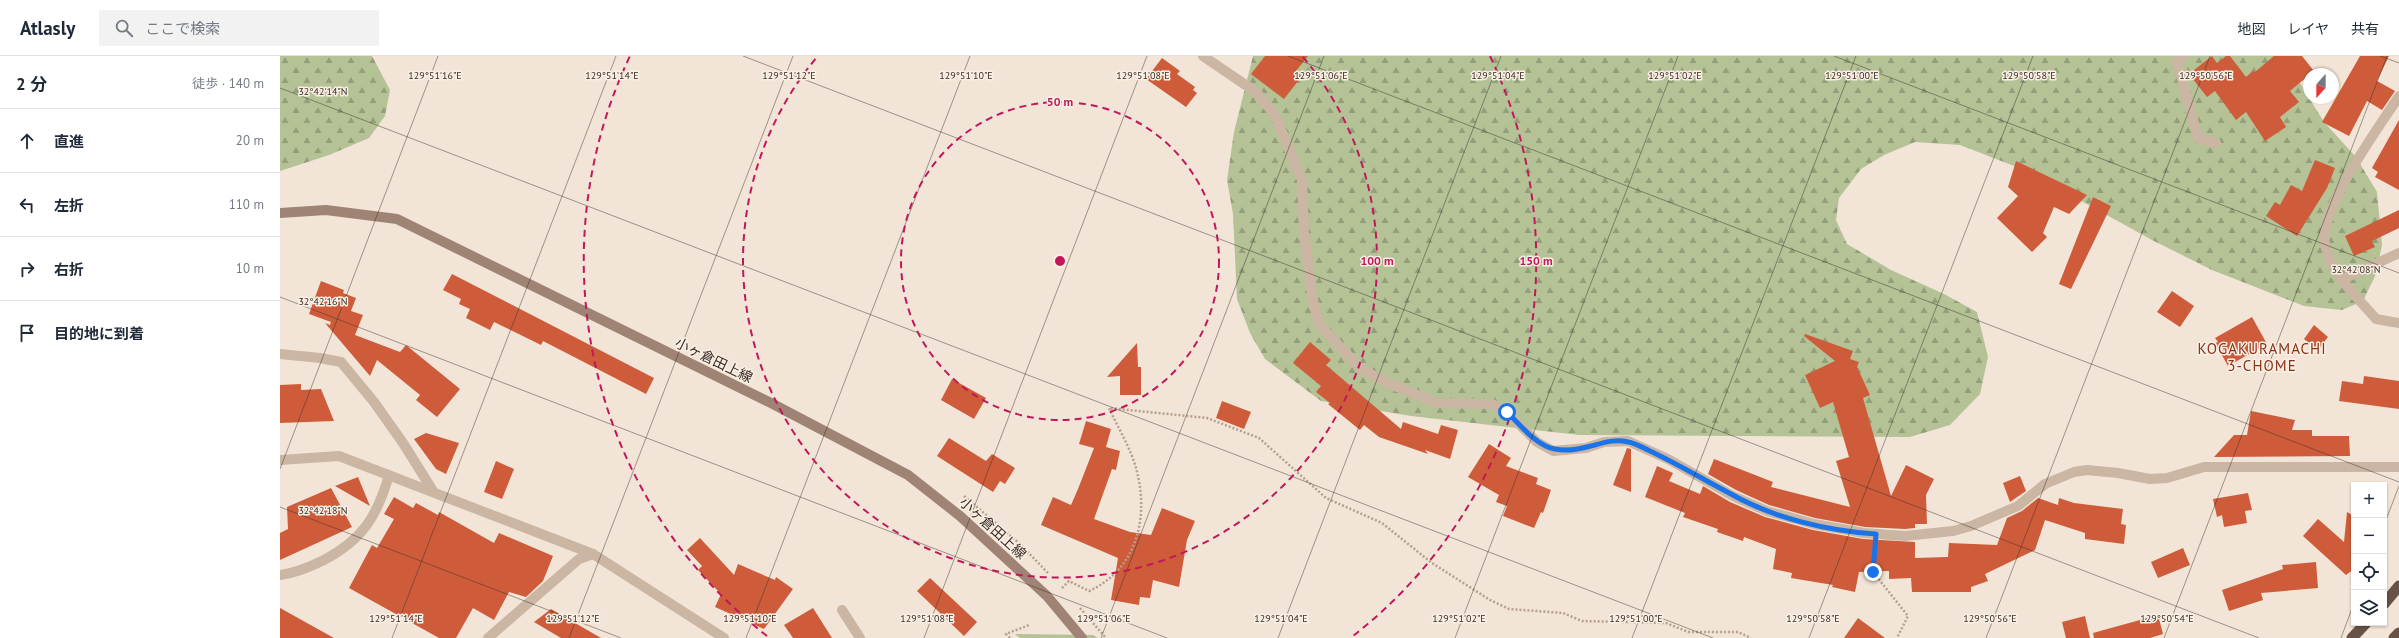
<!DOCTYPE html>
<html lang="ja">
<head>
<meta charset="utf-8">
<style>
	:root { --surface:#fff; --page:#f2f2f3; --text:#1f2937; --muted:#747a83; --line:#e0e1e3 }
	body { margin:0; font-family:"PT Sans","Noto Sans JP",sans-serif; background:var(--page); color:var(--text) }
	.controls { position:absolute; right:12px; bottom:12px; display:grid; overflow:hidden; border-radius:0px; box-shadow:0 1px 3px #0004 }
	.controls button { width:36px; height:36px; display:grid; place-items:center; padding:0; border:0; border-bottom:1px solid var(--line); background:var(--surface); color:var(--text); font:20px sans-serif }
	.compass { position:absolute; left:2023px; top:12px; width:36px; height:36px; border-radius:50%; background:var(--surface); box-shadow:0 1px 3px #0004; rotate:201deg }
	.stop { position:absolute; width:12px; height:12px; margin:-9px; border:3px solid #1a73e8; border-radius:50%; background:#fff }
	.stop.end { background:#1a73e8; border-color:#fff; box-shadow:0 1px 4px #0008 }
	.list { margin:0; padding:0; list-style:none }
	h2 { display:flex; justify-content:space-between; align-items:center; height:52px; margin:0; padding:0 16px; font-size:17px }
	h2 small { font-size:13px; font-weight:400; color:var(--muted) }
	.list li { display:grid; grid-template-columns:26px 1fr auto; gap:12px; align-items:center; box-sizing:border-box; height:64px; padding:0 16px; border-top:1px solid var(--line) }
	.list b { display:block; font-size:15px; white-space:nowrap }
	.list em { font-size:13px; font-style:normal; color:var(--muted) }
	.icon { flex:none; width:22px; height:22px; fill:none; stroke:currentColor; stroke-width:2; stroke-linecap:round; stroke-linejoin:round }
	.map { position:relative; flex:none; width:2119px; height:582px; overflow:hidden }
	header { display:flex; align-items:center; gap:24px; box-sizing:border-box; height:56px; padding:0 20px; background:var(--surface); border-bottom:1px solid var(--line) }
	header strong { font-size:19px }
	nav { display:flex; gap:22px; margin-inline-start:auto; font-size:14px }
	.search { width:280px; height:36px; background:var(--page); display:flex; align-items:center; gap:10px; box-sizing:border-box; padding:0 14px; border-radius:0px; color:var(--muted); font-size:15px }
	main { display:flex }
	aside { flex:1; background:var(--surface) }
	.map>svg:first-child { display:block }
</style>
</head>
<body>
<header>
<strong>Atlasly</strong>
<div class="search"><svg class="icon" aria-label="search" viewBox="0 0 24 24"><circle cx="10" cy="10" r="6"/><path d="M15 15l6 6"/></svg>ここで検索</div>
<nav><a>地図</a><a>レイヤ</a><a>共有</a></nav>
</header>
<main>
<aside>
<h2>2 分<small>徒歩 · 140 m</small></h2>
<ul class="list">
<li><svg class="icon" aria-label="ahead" viewBox="0 0 24 24"><path d="M12 20V5M6 11l6-6 6 6"/></svg><div><b>直進</b></div><em>20 m</em></li>
<li><svg class="icon" aria-label="left" viewBox="0 0 24 24"><path d="M17 20v-9H6M10 6l-5 5 5 5"/></svg><div><b>左折</b></div><em>110 m</em></li>
<li><svg class="icon" aria-label="right" viewBox="0 0 24 24"><path d="M7 20v-9h11M14 6l5 5-5 5"/></svg><div><b>右折</b></div><em>10 m</em></li>
<li><svg class="icon" aria-label="arrive" viewBox="0 0 24 24"><path d="M6 21V4h12l-3 4 3 4H6"/></svg><div><b>目的地に到着</b></div></li>
</ul>
</aside>
<div class="map">
<svg width="2119" height="582" viewBox="0 0 2119 582">
	<defs>
		<pattern id="grass-tufts" width="24" height="20" patternUnits="userSpaceOnUse"><rect width="24" height="20" fill="#b4c296"/><path d="M3 7l-1-3M5 7V3M7 7l1-3M15 17l-1-3M17 17v-4M19 17l1-3" fill="none" stroke="#939e7a"/></pattern>
		<pattern id="forest-firs" width="22" height="20" patternUnits="userSpaceOnUse"><rect width="22" height="20" fill="#b4c296"/><path d="M5 1l3.5 6h-7zM16 11l3.5 6h-7z" fill="#939e7a"/></pattern>
	</defs>
	<rect width="100%" height="100%" fill="#f2e5d7"/>
	<polygon fill="url(#grass-tufts)" points="735,578 813,579 818,582 740,582"/>
	<g fill="url(#forest-firs)">
		<polygon points="0,0 92,0 110,34 105,60 89,82 49,99 0,115"/>
		<polygon points="973,0 2006,0 2018,24 2044,66 2076,101 2097,136 2102,189 2096,218 2083,245 2062,254 2024,250 1932,214 1872,184 1747,115 1680,89 1635,86 1604,99 1581,113 1559,142 1556,164 1567,188 1611,214 1664,238 1697,256 1708,301 1700,338 1670,369 1630,381 1299,379 1131,360 1041,345 985,303 970,277 957,243 953,158 947,124 954,76"/>
	</g>
	<g fill="#ce5c3a">
		<polygon points="985,0 1028,0 1016,15 1022,20 1004,43 971,18"/>
		<polygon points="1932,0 1937,7 1946,0 1950,0 1966,21 1973,15 1975,16 1994,0 2022,0 2034,15 2010,35 2019,46 2000,61 2006,71 1985,85 1966,56 1956,64 1935,35 1927,41 1909,18"/>
		<polygon points="2080,0 2109,0 2097,25 2115,35 2102,54 2087,45 2069,80 2042,66"/>
		<polygon points="882,2 900,15 897,18 915,31 913,34 917,37 906,51 866,23"/>
		<polygon points="2119,64 2119,134 2095,121 2098,116 2092,112"/>
		<polygon points="2035,104 2055,112 2047,132 2017,180 1986,160 1995,146 2000,149 2011,129 2022,135"/>
		<polygon points="1736,105 1807,139 1789,158 1774,151 1763,177 1767,181 1752,196 1717,162 1738,140 1728,131"/>
		<polygon points="1813,141 1831,150 1791,233 1779,228"/>
		<polygon points="2119,154 2119,172 2092,185 2095,191 2074,200 2065,180"/>
		<polygon points="172,218 374,322 366,338 263,285 261,289 214,266 210,274 186,262 190,253 179,248 181,243 163,234"/>
		<polygon points="41,225 64,234 63,237 76,242 71,255 83,259 75,279 120,296 126,289 180,333 157,361 136,344 140,339 97,304 90,320 45,267 50,269 51,266 29,258"/>
		<polygon points="1892,235 1914,250 1900,271 1877,256"/>
		<polygon points="1972,261 1987,288 1948,310 1935,287 1938,286 1935,282"/>
		<polygon points="2034,269 2048,281 2038,294 2024,283"/>
		<polygon points="1525,278 1573,295 1570,303 1579,306 1577,311 1590,339 1583,342 1611,440 1626,409 1654,423 1646,439 1647,468 1635,468 1635,472 1625,473 1585,471 1535,462 1489,449 1456,434 1428,418 1434,403 1493,426 1491,431 1570,451 1556,405 1569,401 1553,346 1540,352 1525,319 1555,305 1524,280"/>
		<polygon points="1030,286 1051,304 1046,309 1121,373 1123,366 1158,378 1161,369 1178,374 1170,403 1145,394 1148,398 1099,381 1084,369 1080,374 1048,348 1050,347 1036,336 1041,330 1013,307"/>
		<polygon points="857,287 858,311 861,311 861,339 840,339 840,320 827,321"/>
		<polygon points="2084,320 2119,325 2119,353 2059,345 2062,325 2083,328"/>
		<polygon points="672,323 706,342 694,363 661,344"/>
		<polygon points="21,328 21,334 41,333 54,365 0,367 0,329"/>
		<polygon points="942,345 971,356 964,373 936,362"/>
		<polygon points="1971,355 2015,364 2012,374 2032,374 2032,380 2069,380 2070,400 1934,401 1954,379 1967,379"/>
		<polygon points="806,365 831,373 826,391 840,395 836,414 832,413 814,463 850,476 871,479 882,452 915,465 907,484 899,531 873,524 870,542 860,541 859,549 831,544 838,502 761,469 773,441 791,449 798,433 814,392 799,388"/>
		<polygon points="146,377 179,387 166,418 156,413 134,383"/>
		<polygon points="669,382 706,405 712,398 735,412 725,428 720,425 713,436 657,400"/>
		<polygon points="1209,388 1231,402 1226,410 1258,422 1256,428 1271,434 1263,457 1261,456 1254,472 1223,460 1227,450 1216,446 1219,439 1188,421"/>
		<polygon points="1347,392 1351,393 1351,436 1333,429"/>
		<polygon points="216,405 234,413 222,443 204,436"/>
		<polygon points="1377,410 1393,417 1389,425 1420,438 1423,430 1450,446 1485,461 1533,474 1583,483 1635,486 1635,502 1668,501 1669,487 1717,489 1727,462 1742,455 1758,442 1778,449 1779,442 1794,447 1843,453 1841,468 1846,469 1844,488 1805,483 1805,477 1765,464 1755,494 1705,518 1708,525 1691,531 1691,536 1632,536 1631,522 1609,523 1609,515 1579,516 1575,536 1552,531 1553,529 1511,522 1512,517 1493,513 1496,493 1464,481 1463,485 1437,476 1438,473 1403,461 1405,457 1365,441"/>
		<polygon points="1740,420 1746,435 1730,446 1723,427"/>
		<polygon points="78,421 90,450 55,430"/>
		<polygon points="51,432 72,471 0,504 0,477 8,473 7,451"/>
		<polygon points="1968,437 1972,454 1965,455 1967,467 1944,471 1942,459 1937,461 1933,443"/>
		<polygon points="114,441 133,452 136,447 158,459 159,456 214,487 219,477 273,500 263,525 246,541 229,536 214,564 193,552 176,582 159,582 69,532 92,489 97,492 114,463 104,458"/>
		<polygon points="2067,456 2074,460 2074,513 2066,519 2023,480 2038,463 2064,486"/>
		<polygon points="420,482 454,519 458,508 495,524 496,521 513,533 484,573 435,551 441,538 418,514 422,510 407,494"/>
		<polygon points="1903,492 1910,509 1878,522 1871,506"/>
		<polygon points="2036,506 2038,532 1981,537 1983,544 1949,555 1942,534 2003,513 2002,509"/>
		<polygon points="650,522 697,566 684,580 637,535"/>
		<polygon points="0,552 54,582 0,582"/>
		<polygon points="533,552 552,582 513,582 504,569"/>
		<polygon points="271,553 321,582 281,582 254,566"/>
		<polygon points="1878,559 1883,578 1870,582 1814,582 1813,577"/>
		<polygon points="1805,560 1810,582 1786,582 1782,566"/>
		<polygon points="1578,562 1605,582 1564,582"/>
	</g>
	<g fill="none" stroke-linecap="round" stroke-linejoin="round">
		<g stroke="#b79e8d" stroke-width="2.5" stroke-dasharray="2 2" stroke-linecap="butt">
			<polyline points="684,440 740,488 768,517"/>
			<polyline points="1595,493 1593,516 1628,560 1617,582"/>
			<path d="M782,532l7,-7 20,10c47,-21 60,-72 48,-119 -5,-22 -19,-44 -28,-64l98,10 52,20 67,60 56,25 50,40 58,37 19,9 54,4 19,8 84,2 22,9h50l13,6"/>
			<polyline points="800,552 826,582"/>
			<polyline points="730,582 726,578 749,569"/>
		</g>
		<g stroke="#cbb5a3" stroke-width="10">
			<polyline points="923,0 976,36 995,59 1022,124 1024,176 1032,240 1039,268 1081,313 1108,327 1157,347 1212,348 1227,356 1257,386 1273,395 1306,392 1324,386 1348,385 1388,403 1453,440 1487,455 1534,468 1584,477 1625,480 1673,475 1691,470 1738,450 1765,428 1794,416 1807,414 1838,417 1870,423 1887,422 1924,411 2119,411"/>
			<polyline points="1903,0 1897,5 1918,82 1936,87"/>
			<path d="M2119,40c-20,32 -80,111 -74,148 5,29 33,54 51,75l23,4"/>
			<polyline points="2063,223 2119,197"/>
			<polyline points="0,298 40,302 61,306 94,346 123,387 153,435"/>
			<polyline points="0,404 59,400 313,498 444,582"/>
			<path d="M0,519c15,-2 30,-8 44,-15 38,-20 53,-43 65,-85"/>
			<polyline points="562,554 580,582"/>
			<polyline points="208,582 299,503 313,498"/>
		</g>
		<polyline stroke="#9f8374" stroke-width="10" points="0,157 46,154 117,163 491,347 628,419 680,460 767,540 802,582"/>
		<g stroke="#685248" stroke-width="11">
			<polyline points="2104,548 2119,530"/>
			<polyline points="2072,582 2086,567"/>
			<polyline points="2114,582 2119,577"/>
		</g>
	</g>
	<g fill="none" stroke-linecap="round" stroke-linejoin="round">
		<path stroke="#1a73e8" stroke-width="5" d="M1227,356c27,27 38,46 80,35 13,-3 27,-9 41,-5 8,1 15,6 22,9 28,13 54,29 81,43 42,24 97,37 145,40l-3,38"/>
	</g>
	<path fill="none" stroke="#352a25" stroke-width="1" stroke-opacity="0.45" d="M463,0l1516,582M1008,0l1111,426M1554,0l565,217M2100,0l19,7M0,32l1433,550M0,241l887,341M0,413l158,-413M0,451l341,131M2104,469l15,-39M112,582l224,-582M289,582l224,-582M466,582l224,-582M644,582l223,-582M821,582l223,-582M998,582l223,-582M1175,582l223,-582M1352,582l224,-582M1529,582l224,-582M1706,582l224,-582M1884,582l223,-582M2061,582l13,-35"/>
	<g fill="none" stroke="#c2185b" stroke-width="2" stroke-dasharray="7 5">
		<circle cx="780" cy="205" r="159"/>
		<path d="M1023 1A317 317 0 1 1 537 1"/>
		<path d="M487 580A476 476 0 0 1 350 0M1210 0A476 476 0 0 1 1073 580"/>
	</g>
	<g text-anchor="middle" stroke-width="3" stroke-linejoin="round" paint-order="stroke">
		<g font-size="14" fill="#352a25" stroke="#faefe3">
			<text transform="translate(434 304) rotate(26)" y="5">小ヶ倉田上線</text>
			<text transform="translate(713 472) rotate(42)" y="5">小ヶ倉田上線</text>
		</g>
		<g font-size="15" letter-spacing="1" fill="#89331a" stroke="#faefe3">
			<text x="1982" y="298">KOGAKURAMACHI<tspan x="1982" dy="17">3-CHOME</tspan></text>
		</g>
	</g>
	<g font-size="10" text-anchor="middle" fill="#352a25" stroke="#faefe3" stroke-width="3" stroke-linejoin="round" paint-order="stroke">
		<text x="155" y="23">129°51'16"E</text>
		<text x="332" y="23">129°51'14"E</text>
		<text x="509" y="23">129°51'12"E</text>
		<text x="686" y="23">129°51'10"E</text>
		<text x="863" y="23">129°51'08"E</text>
		<text x="1041" y="23">129°51'06"E</text>
		<text x="1218" y="23">129°51'04"E</text>
		<text x="1395" y="23">129°51'02"E</text>
		<text x="1572" y="23">129°51'00"E</text>
		<text x="1749" y="23">129°50'58"E</text>
		<text x="1926" y="23">129°50'56"E</text>
		<text x="43" y="39">32°42'14"N</text>
		<text x="2076" y="217">32°42'08"N</text>
		<text x="43" y="249">32°42'16"N</text>
		<text x="43" y="458">32°42'18"N</text>
		<text x="116" y="566">129°51'14"E</text>
		<text x="293" y="566">129°51'12"E</text>
		<text x="470" y="566">129°51'10"E</text>
		<text x="647" y="566">129°51'08"E</text>
		<text x="824" y="566">129°51'06"E</text>
		<text x="1001" y="566">129°51'04"E</text>
		<text x="1179" y="566">129°51'02"E</text>
		<text x="1356" y="566">129°51'00"E</text>
		<text x="1533" y="566">129°50'58"E</text>
		<text x="1710" y="566">129°50'56"E</text>
		<text x="1887" y="566">129°50'54"E</text>
	</g>
	<circle cx="780" cy="205" r="6" fill="#c2185b" stroke="#faefe3" stroke-width="2"/>
	<g font-size="12" text-anchor="middle" font-weight="bold" fill="#c2185b" stroke="#faefe3" stroke-width="3" stroke-linejoin="round" paint-order="stroke">
		<text x="780" y="50">50 m</text>
		<text x="1097" y="209">100 m</text>
		<text x="1256" y="209">150 m</text>
	</g>
</svg>
<div class="controls">
<button>+</button>
<button>−</button>
<button><svg class="icon" aria-label="locate" viewBox="0 0 24 24"><circle cx="12" cy="12" r="6"/><path d="M12 2v4M12 18v4M2 12h4M18 12h4"/></svg></button>
<button><svg class="icon" aria-label="layers" viewBox="0 0 24 24"><path d="M12 4l9 5-9 5-9-5zM3 14l9 5 9-5"/></svg></button>
</div>
<svg class="compass" viewBox="-18 -18 36 36"><path d="M0-13l5 13h-10z" fill="#e53935"/><path d="M0 13l5-13h-10z" fill="#747a83"/></svg>
<div class="stop" style="left:1227px;top:356px"></div>
<div class="stop end" style="left:1593px;top:516px"></div>
</div>
</main>
</body>
</html>
